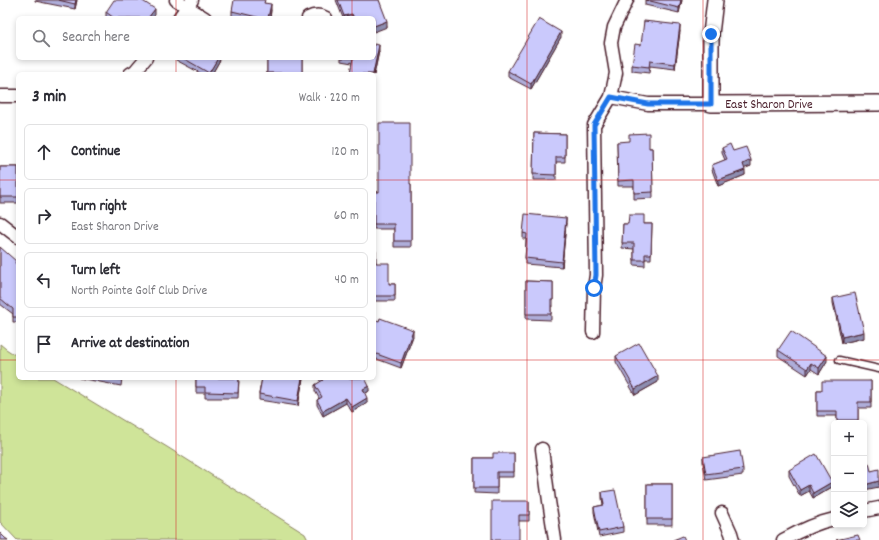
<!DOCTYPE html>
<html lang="en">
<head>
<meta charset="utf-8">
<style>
	:root { --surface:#fff; --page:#f2f2f3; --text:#2b2b33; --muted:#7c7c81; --line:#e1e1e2 }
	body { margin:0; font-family:Dekko,sans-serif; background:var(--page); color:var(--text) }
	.controls { position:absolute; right:12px; bottom:12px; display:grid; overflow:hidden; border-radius:6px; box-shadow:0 2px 6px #0003 }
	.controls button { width:36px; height:36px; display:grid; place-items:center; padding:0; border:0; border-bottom:1px solid var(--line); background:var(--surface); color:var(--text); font:20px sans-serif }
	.stop { position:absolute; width:12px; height:12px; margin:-9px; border:3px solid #1a73e8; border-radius:50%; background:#fff }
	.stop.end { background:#1a73e8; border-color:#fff; box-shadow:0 1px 4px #0008 }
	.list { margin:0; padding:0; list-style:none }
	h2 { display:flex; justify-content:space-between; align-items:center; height:52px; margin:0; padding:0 16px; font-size:17px }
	h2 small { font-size:13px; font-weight:400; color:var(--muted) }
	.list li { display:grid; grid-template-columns:26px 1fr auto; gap:12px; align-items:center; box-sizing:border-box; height:56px; margin:0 8px 8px; padding:0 8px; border:1px solid var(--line); border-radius:6px }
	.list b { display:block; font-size:15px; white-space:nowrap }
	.list p { margin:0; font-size:13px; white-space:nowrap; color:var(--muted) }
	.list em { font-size:13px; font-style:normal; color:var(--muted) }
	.icon { flex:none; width:22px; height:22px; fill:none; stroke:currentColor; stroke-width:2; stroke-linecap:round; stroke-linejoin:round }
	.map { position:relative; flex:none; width:879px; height:540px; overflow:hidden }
	.search { position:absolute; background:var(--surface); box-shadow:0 2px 6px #0003; left:16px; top:16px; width:360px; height:44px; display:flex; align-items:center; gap:10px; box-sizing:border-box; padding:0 14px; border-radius:6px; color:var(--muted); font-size:15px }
	.panel { position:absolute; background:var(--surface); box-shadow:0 2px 6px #0003; left:16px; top:72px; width:360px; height:308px; border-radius:6px }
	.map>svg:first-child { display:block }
</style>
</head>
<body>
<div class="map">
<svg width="879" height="540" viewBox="0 0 879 540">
	<rect width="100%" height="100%" fill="#fff"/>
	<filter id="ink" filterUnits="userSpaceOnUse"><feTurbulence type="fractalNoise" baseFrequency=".025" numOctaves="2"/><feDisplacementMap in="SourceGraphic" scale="8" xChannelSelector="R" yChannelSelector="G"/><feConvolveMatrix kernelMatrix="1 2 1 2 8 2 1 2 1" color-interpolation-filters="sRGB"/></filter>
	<g filter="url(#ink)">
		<polygon fill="#cfe499" stroke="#8c8262" points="0,344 6,349 18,357 18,378 53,378 167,447 305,534 308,540 17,540 0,522"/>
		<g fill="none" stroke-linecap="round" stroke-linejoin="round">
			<defs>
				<polyline id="service" points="839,360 879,369"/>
				<g id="minor">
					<polyline points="176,0 205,18"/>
					<polyline points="179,18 192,0"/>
					<path d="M308,18c6,-3 11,-4 18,0"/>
					<polyline points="130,74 135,71 146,58"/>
					<polyline points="0,96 18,96"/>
					<polyline points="611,97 648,104 711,104"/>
					<polyline points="0,223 18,237"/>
					<polyline points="593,332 594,288 596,275 594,125 611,97 616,73 611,43 614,27 627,0"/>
					<polyline points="542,449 549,501 555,540"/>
					<polyline points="864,511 879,508"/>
					<polyline points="722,513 731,533 733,540"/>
					<path d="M783,540c16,-9 33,-17 51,-21"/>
				</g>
				<polyline id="tertiary" points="715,0 711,34 711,104 879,103"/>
			</defs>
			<use href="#service" stroke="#4a1f2b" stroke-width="9"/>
			<use href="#minor" stroke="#4a1f2b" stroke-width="15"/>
			<use href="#tertiary" stroke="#4a1f2b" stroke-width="18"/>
			<use href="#service" stroke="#fff" stroke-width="6"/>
			<use href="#minor" stroke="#fff" stroke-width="12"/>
			<use href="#tertiary" stroke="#fff" stroke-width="15"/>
		</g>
		<g fill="#aeadd9" stroke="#4a1f2b">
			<polygon points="35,0 77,0 75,9 35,1"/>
			<polygon points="336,0 379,0 387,27 374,18 343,18"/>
			<polygon points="645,0 682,0 679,13 645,5"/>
			<polygon points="265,3 271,10 270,18 237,18 232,17 232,11"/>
			<polygon points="106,12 155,15 152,18 106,18"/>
			<polygon points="680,31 675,69 650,66 649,73 632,71 632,65 641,45"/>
			<polygon points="561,37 531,89 508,77 508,71"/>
			<polygon points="379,51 374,75 374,74 350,74 352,63 341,61 341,58 374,58"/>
			<polygon points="176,58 221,58 212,74 202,74 176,60"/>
			<rect x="267" y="58" width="35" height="16"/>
			<polygon points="534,133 565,134 565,162 556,162 556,180 533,180"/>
			<polygon points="617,142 649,148 652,148 653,198 634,199 634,186 618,186"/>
			<polygon points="722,148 733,151 751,166 744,168 745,175 718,186 712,170 712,165 725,160 722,153"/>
			<rect x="0" y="167" width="18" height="36"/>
			<polygon points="410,184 411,184 411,247 394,247 394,229 374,229 374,192 379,192"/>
			<polygon points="566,223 562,267 525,264 526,239 523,239 523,233"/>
			<polygon points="623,224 652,224 651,259 645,259 645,266 634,265 634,249 622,248"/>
			<polygon points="0,247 18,266 18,322 13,322 13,314 0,304"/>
			<polygon points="374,251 376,263 389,284 395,284 395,301 374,301"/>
			<polygon points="526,281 553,282 553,306 551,306 551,320 526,319"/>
			<polygon points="833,298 864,338 842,343 833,303"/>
			<polygon points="374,319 413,336 401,368 374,358"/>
			<polygon points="778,350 827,361 819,374 811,369 807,375 778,356"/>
			<polygon points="616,356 658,382 635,395 616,362"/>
			<polygon points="79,378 122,378 121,386"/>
			<polygon points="196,378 239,378 238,398 205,398 205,393 196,393"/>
			<polygon points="262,378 303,378 298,406 259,400 259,394"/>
			<polygon points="318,378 365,378 369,391 365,394 367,403 352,412 346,403 323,416 317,405 317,400 319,398 315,391 315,385 321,382"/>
			<polygon points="871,381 871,408 858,408 858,423 837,423 837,416 817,416 817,390 822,390"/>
			<polygon points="514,453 514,477 497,477 497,494 474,493 474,458 493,458"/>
			<polygon points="703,457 743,469 743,475 706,480 703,462"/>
			<polygon points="789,470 832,487 813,498 809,491 800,496 789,476"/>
			<rect x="647" y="484" width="25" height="41"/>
			<polygon points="602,492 623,527 623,532 599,537 594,512 594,507 603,505 602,498"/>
			<polygon points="529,501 529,521 519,521 492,540"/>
		</g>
		<g fill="#8d8db0" stroke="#4a1f2b">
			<polygon points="76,0 77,0 75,9 75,4"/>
			<polygon points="681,0 682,0 679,13 679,8"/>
			<polygon points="271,4 271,10 270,18 268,18"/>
			<polygon points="155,9 155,15 152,18 148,18"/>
			<polygon points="352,14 352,18 344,18 344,16"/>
			<polygon points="387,21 387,27 374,32 374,26"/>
			<polygon points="680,25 680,31 675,69 675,64"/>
			<polygon points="561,32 561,37 531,89 531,84"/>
			<polygon points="379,45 379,51 374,75 374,74 373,74"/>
			<polygon points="218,58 221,58 212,74 209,74 209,73"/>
			<polygon points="751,160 751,166 743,169 743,164"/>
			<polygon points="745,170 745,175 718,186 718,180"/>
			<polygon points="566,218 566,223 562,267 562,262"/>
			<polygon points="413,330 413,336 401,368 401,363"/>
			<polygon points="864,332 864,338 842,343 842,337"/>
			<polygon points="827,356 827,361 819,374 819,368"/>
			<polygon points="811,363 811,369 807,375 807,369"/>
			<polygon points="658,376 658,382 635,395 635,389"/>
			<polygon points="302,378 303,378 298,406 298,401"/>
			<polygon points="369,386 369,391 363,395 363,389"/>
			<polygon points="346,398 346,403 323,416 323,411"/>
			<polygon points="367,398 367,403 352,412 352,407"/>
			<polygon points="879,481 879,487 864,490 864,485"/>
			<polygon points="832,482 832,487 813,498 813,493"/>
			<polygon points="809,485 809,491 800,496 800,490"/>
		</g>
		<g fill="#cac9fc" stroke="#4a1f2b">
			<polygon points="58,0 76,0 75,4"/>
			<polygon points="114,0 141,0 155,9 148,18 114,18 106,12"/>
			<polygon points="234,0 265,0 264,3 271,4 268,18 261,18 232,11"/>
			<polygon points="338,0 379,0 387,21 374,26 374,18 354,18 352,14 344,16"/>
			<polygon points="646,0 681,0 679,8"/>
			<polygon points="539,19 561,32 531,84 508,71"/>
			<polygon points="644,21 680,25 675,64 650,61 649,67 632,65 635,44 641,45"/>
			<polygon points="374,44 379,45 373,74 355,74 350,73 353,58 374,58"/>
			<polygon points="183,58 218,58 209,73"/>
			<rect x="267" y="58" width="35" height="15"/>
			<polygon points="379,123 410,123 410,184 411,184 411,241 394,241 394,224 374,224 374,192 379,192"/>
			<polygon points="534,133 565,134 565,157 556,157 556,175 533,174"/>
			<polygon points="649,133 649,148 652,148 653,192 634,193 634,180 618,181 617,142 629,141 629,134"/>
			<polygon points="730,144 733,151 746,147 751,160 743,164 745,170 718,180 712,165 727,159 722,148"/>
			<rect x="0" y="167" width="18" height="30"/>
			<polygon points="525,214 566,218 562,262 525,258 527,234 523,233"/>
			<polygon points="629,215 644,215 644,224 652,224 651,254 645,254 645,260 634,260 634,243 622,243 623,224 628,224"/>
			<polygon points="0,247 16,261 15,263 18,266 18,317 13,317 13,309 0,298"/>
			<polygon points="374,251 376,251 376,263 389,263 389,284 395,284 395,296 374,296"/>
			<polygon points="526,281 553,282 553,300 551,300 551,314 526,314"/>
			<polygon points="855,293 864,332 842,337 833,298"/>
			<polygon points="380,318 413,330 401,363 374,353 374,319 379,321"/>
			<polygon points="791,331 827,356 819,368 811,363 807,369 778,350"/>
			<polygon points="639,343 658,376 635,389 616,356"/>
			<polygon points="110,378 121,378 121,380"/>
			<polygon points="196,378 239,378 238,393 205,392 205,387 196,387"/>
			<polygon points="262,378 302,378 298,401 259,394"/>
			<polygon points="322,378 365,378 369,386 363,389 367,398 352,407 346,398 323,411 317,400 322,397 315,385 323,380"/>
			<polygon points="822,381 871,381 871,402 858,402 858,420 837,420 837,411 817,411 817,390 822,390"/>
			<polygon points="740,451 743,469 706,474 703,457"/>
			<polygon points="493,453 514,453 514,472 497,472 497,488 474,488 474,458 493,458"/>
			<polygon points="816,454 832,482 813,493 809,485 800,490 789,470"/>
			<polygon points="869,463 871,471 879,469 879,481 864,485 864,464"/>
			<rect x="647" y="484" width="25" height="35"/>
			<polygon points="615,490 623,527 599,532 594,507 604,505 602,492"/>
			<polygon points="492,501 529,501 529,515 519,515 519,540 492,540"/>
			<polygon points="0,533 5,538 8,540 0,540"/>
			<polygon points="858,535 860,540 836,540"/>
			<polygon points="683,536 685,540 673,540"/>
		</g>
	</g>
	<g fill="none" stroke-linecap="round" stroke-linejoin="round" filter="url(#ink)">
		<polyline stroke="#1a73e8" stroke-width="5" points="594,288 596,275 594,125 611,97 648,104 711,104 711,34"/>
	</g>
	<path fill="none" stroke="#d62828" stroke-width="1" stroke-opacity="0.55" d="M176,0v18M352,0v18M527,0v540M703,0v540M176,58v16M352,58v16M0,180h18M374,180h505M0,360h18M374,360h505M176,378v162M352,378v162"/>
	<g text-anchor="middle" stroke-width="3.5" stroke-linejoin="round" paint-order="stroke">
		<g font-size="13" fill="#4a1f2b" stroke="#fff">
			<text x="769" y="108">East Sharon Drive</text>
		</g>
	</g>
</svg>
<div class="controls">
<button>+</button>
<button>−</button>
<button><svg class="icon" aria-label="layers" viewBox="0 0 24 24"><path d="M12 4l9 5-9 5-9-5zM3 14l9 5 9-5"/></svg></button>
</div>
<div class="stop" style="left:594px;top:288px"></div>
<div class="stop end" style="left:711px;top:34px"></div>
<div class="search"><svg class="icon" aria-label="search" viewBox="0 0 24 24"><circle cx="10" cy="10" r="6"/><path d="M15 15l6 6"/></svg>Search here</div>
<section class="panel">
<h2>3 min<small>Walk · 220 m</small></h2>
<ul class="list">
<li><svg class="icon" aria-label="ahead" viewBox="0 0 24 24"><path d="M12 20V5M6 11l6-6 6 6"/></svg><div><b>Continue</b></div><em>120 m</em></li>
<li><svg class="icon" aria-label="right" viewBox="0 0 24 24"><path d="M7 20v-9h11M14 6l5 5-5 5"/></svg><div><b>Turn right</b><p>East Sharon Drive</p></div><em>60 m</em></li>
<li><svg class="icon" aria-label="left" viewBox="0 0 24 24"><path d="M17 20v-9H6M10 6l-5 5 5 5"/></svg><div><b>Turn left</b><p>North Pointe Golf Club Drive</p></div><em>40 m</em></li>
<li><svg class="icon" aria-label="arrive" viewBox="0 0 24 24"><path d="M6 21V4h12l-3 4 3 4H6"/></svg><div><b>Arrive at destination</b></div></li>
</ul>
</section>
</div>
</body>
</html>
